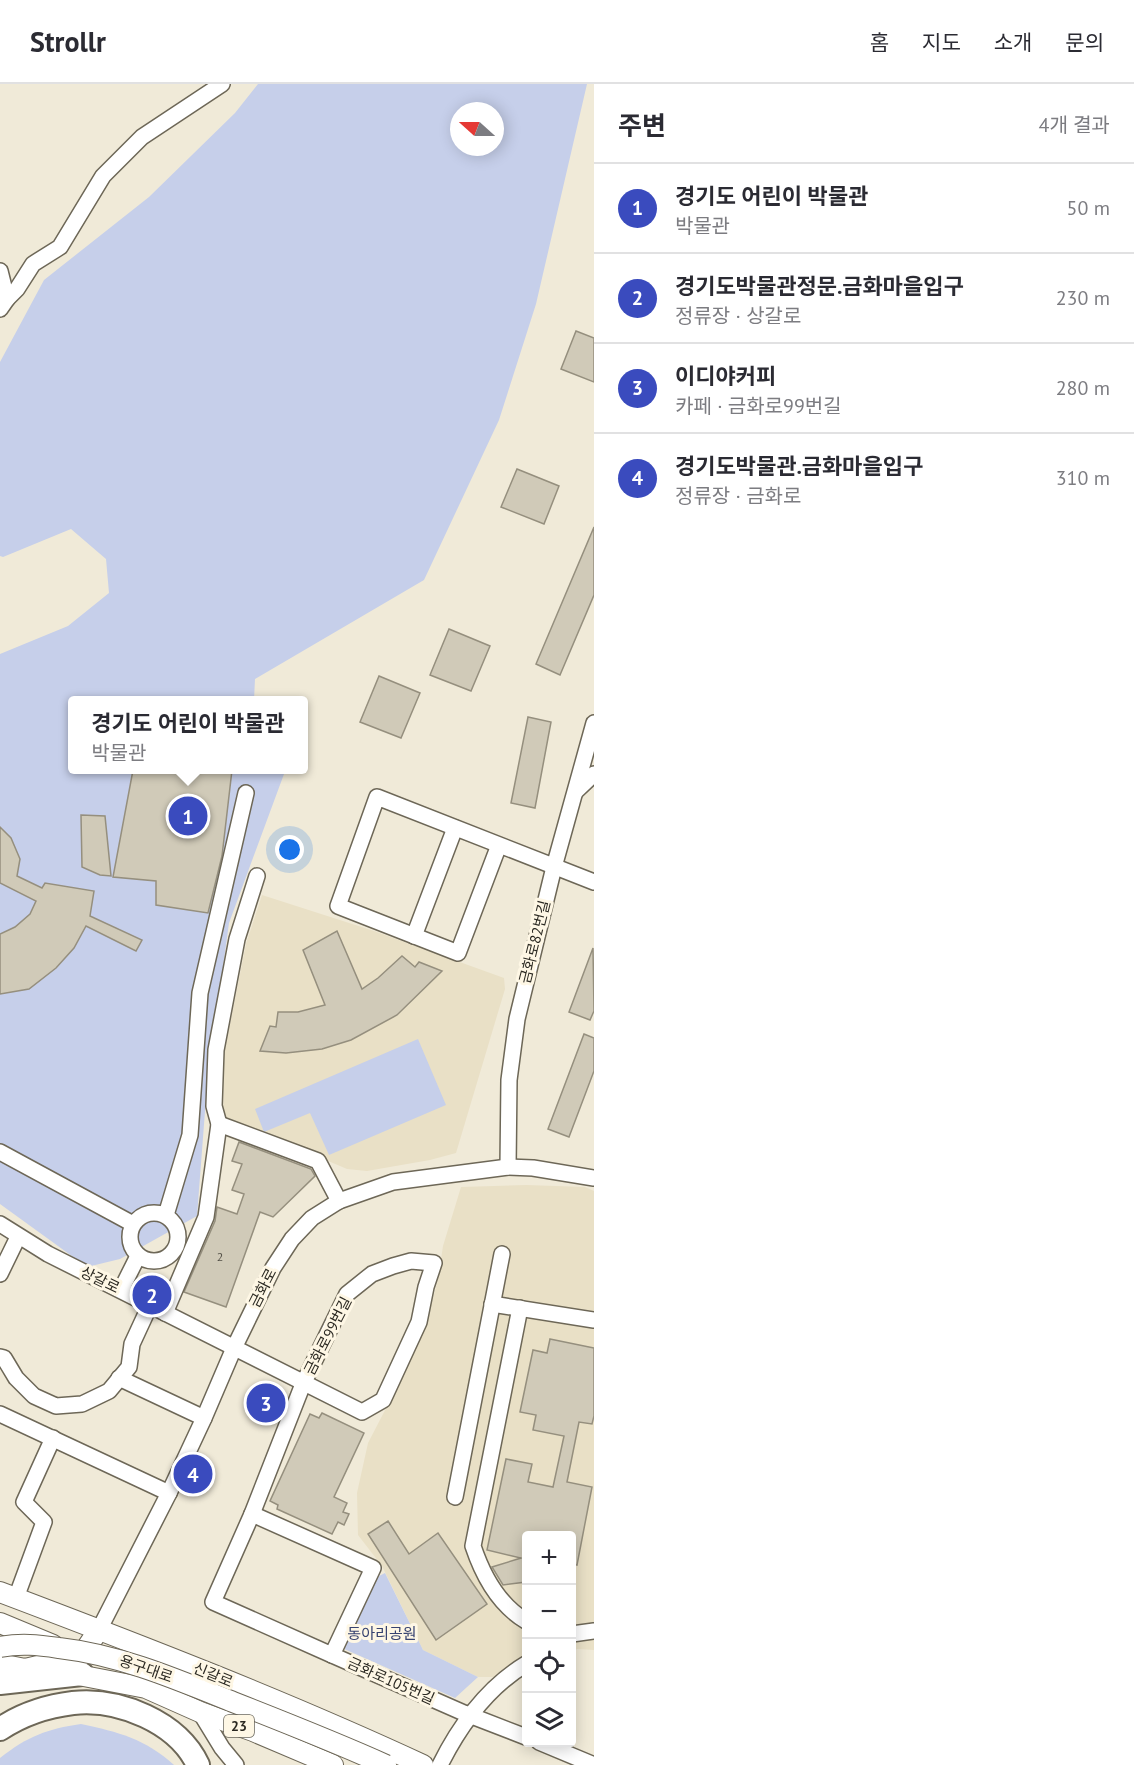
<!DOCTYPE html>
<html lang="ko">
<head>
<meta charset="utf-8">
<style>
	:root { --surface:#fff; --page:#f2f2f3; --text:#2b2b33; --muted:#7c7c81; --line:#e1e1e2; --accent:#3a4bbe }
	body { margin:0; font-family:"PT Sans","Noto Sans KR",sans-serif; background:var(--page); color:var(--text) }
	.controls { position:absolute; right:18px; bottom:18px; display:grid; overflow:hidden; border-radius:6px; box-shadow:0 3px 15px #0003 }
	.controls button { width:54px; height:54px; display:grid; place-items:center; padding:0; border:0; border-bottom:2px solid var(--line); background:var(--surface); color:var(--text); font:30px sans-serif }
	.compass { position:absolute; left:450px; top:18px; width:54px; height:54px; border-radius:50%; background:var(--surface); box-shadow:0 3px 15px #0003; rotate:291deg }
	.you { position:absolute; left:290px; top:766px; width:21px; height:21px; margin:-15px; border:4px solid #fff; border-radius:50%; background:#1a73e8; box-shadow:0 0 0 9px #1a73e833 }
	.badge { display:grid; place-items:center; width:39px; height:39px; border-radius:50%; background:var(--accent); color:#fff; font-size:20px; font-weight:700 }
	.pin { position:absolute; translate:-50% -50%; border:3px solid #fff; box-shadow:0 2px 6px #0006 }
	.popup { position:absolute; left:68px; top:612px; width:240px; height:78px; box-sizing:border-box; display:grid; place-content:center; border-radius:6px; background:var(--surface); filter:drop-shadow(0 2px 4px #0005); font-size:20px; white-space:nowrap; color:var(--muted) }
	.popup b { font-size:22px; color:var(--text) }
	.popup::after { content:''; position:absolute; left:50%; top:100%; margin-left:-12px; border:12px solid transparent; border-top-color:var(--surface) }
	.list { margin:0; padding:0; list-style:none }
	h2 { display:flex; justify-content:space-between; align-items:center; height:78px; margin:0; padding:0 24px; font-size:26px }
	h2 small { font-size:20px; font-weight:400; color:var(--muted) }
	.list li { display:grid; grid-template-columns:39px 1fr auto; gap:18px; align-items:center; box-sizing:border-box; height:90px; padding:0 24px; border-top:2px solid var(--line) }
	.list b { display:block; font-size:22px; white-space:nowrap }
	.list p { margin:0; font-size:20px; white-space:nowrap; color:var(--muted) }
	.list em { font-size:20px; font-style:normal; color:var(--muted) }
	.icon { flex:none; width:33px; height:33px; fill:none; stroke:currentColor; stroke-width:2; stroke-linecap:round; stroke-linejoin:round }
	.map { position:relative; flex:none; width:594px; height:1681px; overflow:hidden }
	header { display:flex; align-items:center; gap:36px; box-sizing:border-box; height:84px; padding:0 30px; background:var(--surface); border-bottom:2px solid var(--line) }
	header strong { font-size:28px }
	nav { display:flex; gap:33px; margin-inline-start:auto; font-size:21px }
	main { display:flex }
	aside { flex:1; background:var(--surface) }
	.map>svg:first-child { display:block }
</style>
</head>
<body>
<header>
<strong>Strollr</strong>
<nav><a>홈</a><a>지도</a><a>소개</a><a>문의</a></nav>
</header>
<main>
<div class="map">
<svg width="594" height="1681" viewBox="0 0 594 1681">
	<rect width="100%" height="100%" fill="#f0ead8"/>
	<g fill="#e9e0c6">
		<polygon points="262,811 374,847 504,894 505,905 456,1069 430,1076 367,1087 347,1085 223,1032 224,970 246,860"/>
		<polygon points="526,1101 585,1103 594,1107 594,1566 577,1565 572,1568 572,1452 526,1452 526,1593 478,1593 423,1566 382,1482 358,1451 357,1409 368,1359 395,1307 426,1241 438,1195 443,1162 461,1103"/>
	</g>
	<g fill="#c6cfea" fill-rule="evenodd">
		<path d="M258,0h329l-51,220 -37,116 -75,160 -169,99 -1,21h-182v70h200l12,4 -55,149 -22,162 -10,131 -77,43 -33,8 -87,-63v-550l68,-28 41,-33 -3,-34 -35,-30 -68,28 -3,-1v-194l44,-82 105,-83 86,-84zM459,27h36v36h-36z"/>
		<polygon points="418,955 446,1021 329,1071 310,1029 264,1048 255,1025"/>
		<polygon points="385,1489 423,1566 478,1593 455,1614 342,1564 375,1494"/>
		<path d="M81,1640c38,8 64,15 93,41h-174v-7c28,-22 47,-29 81,-34z"/>
	</g>
	<g fill="#d0cab8" stroke="#958f7e" stroke-width="1.5">
		<polygon points="576,247 594,254 594,298 561,285"/>
		<polygon points="517,385 559,402 544,440 501,423"/>
		<polygon points="594,443 594,511 560,591 536,580"/>
		<polygon points="449,545 490,562 471,607 430,591"/>
		<polygon points="379,592 420,609 401,654 360,638"/>
		<polygon points="528,633 551,638 535,724 511,719"/>
		<polygon points="133,686 232,686 222,772 208,829 156,821 156,797 113,793"/>
		<polygon points="81,731 105,732 111,792 100,791 82,783"/>
		<polygon points="0,743 11,754 20,775 17,792 42,804 45,799 94,807 90,832 142,856 136,867 86,842 74,864 56,884 29,905 0,910 0,850 15,843 30,830 36,817 0,799"/>
		<polygon points="337,847 362,905 378,894 402,872 415,883 419,878 442,887 397,931 351,956 322,965 286,969 260,967 270,942 276,943 278,928 298,928 325,921 303,866"/>
		<polygon points="593,864 594,927 590,936 569,928"/>
		<polygon points="584,950 594,954 594,987 569,1053 548,1045"/>
		<polygon points="239,1058 311,1085 315,1092 273,1133 260,1128 226,1223 184,1208 215,1137 217,1123 237,1130 244,1110 232,1106 242,1080 232,1077"/>
		<polygon points="550,1255 594,1264 594,1332 592,1340 579,1338 567,1398 592,1403 577,1481 572,1480 572,1452 526,1452 526,1498 503,1501 492,1483 521,1474 487,1466 506,1375 532,1380 528,1398 553,1403 564,1352 533,1346 536,1331 520,1328 533,1266 547,1269"/>
		<polygon points="322,1329 364,1349 334,1413 347,1419 343,1428 349,1430 344,1441 338,1438 332,1450 277,1425 278,1421 270,1417 310,1330 319,1334"/>
		<polygon points="388,1437 409,1470 438,1449 487,1520 436,1556 368,1450"/>
	</g>
	<g fill="none" stroke-linecap="round" stroke-linejoin="round">
		<defs>
			<g id="minor">
				<polyline points="0,187 7,215 0,225"/>
				<polyline points="7,215 17,205 33,180 60,163 103,92 142,53 222,0"/>
				<polyline points="576,707 594,690"/>
				<polyline points="499,761 458,869 338,822 377,713 594,798"/>
				<polyline points="414,852 455,744"/>
				<polyline points="219,1040 318,1077 339,1117"/>
				<polyline points="0,1068 133,1140"/>
				<polyline points="508,1083 509,996 517,935 554,783 594,639"/>
				<circle cx="154" cy="1153" r="24"/>
				<polyline points="166,1131 190,1051 200,909 246,709"/>
				<polyline points="0,1140 48,1170 362,1328 383,1316 419,1238 426,1203 434,1179 411,1177 393,1182 372,1190 347,1210 303,1300 252,1430 213,1518 332,1571"/>
				<polyline points="0,1190 18,1153"/>
				<polyline points="121,1206 138,1172"/>
				<polyline points="492,1220 594,1236"/>
				<path d="M520,1224l-47,238c10,30 26,59 53,75"/>
				<polyline points="165,1229 206,1133 219,1040 214,1022 216,966 237,855 257,792"/>
				<polyline points="0,1273 4,1274 16,1294 34,1312 56,1322 82,1320 109,1307 129,1283 132,1260 150,1221"/>
				<polyline points="119,1294 204,1334"/>
				<polyline points="0,1330 169,1409"/>
				<polyline points="455,1413 502,1170"/>
				<polyline points="252,1430 373,1484 332,1571 464,1629 526,1653"/>
				<polyline points="16,1514 44,1438 24,1418 53,1354"/>
				<polyline points="100,1544 169,1409 204,1334 234,1264 273,1184 292,1155 312,1134 339,1117 393,1098 508,1083 533,1084 594,1094"/>
				<polyline points="572,1550 594,1547"/>
				<polyline points="200,1628 222,1664 236,1681"/>
				<polyline points="539,1658 594,1681"/>
				<path d="M440,1681c20,-40 48,-78 86,-101"/>
			</g>
			<g id="major">
				<path d="M0,1508c143,54 285,109 423,173"/>
				<polyline points="0,1539 53,1561"/>
				<polyline points="0,1580 25,1585 81,1572 100,1544"/>
				<polyline points="68,1589 146,1604 200,1628 253,1647 333,1681"/>
			</g>
			<g id="highway">
				<polyline points="0,1599 82,1590"/>
				<path d="M0,1645c21,-14 48,-23 73,-26 46,-5 105,19 125,62"/>
			</g>
		</defs>
		<use href="#minor" stroke="#6d6757" stroke-width="18"/>
		<use href="#major" stroke="#6d6757" stroke-width="22"/>
		<use href="#highway" stroke="#6d6757" stroke-width="26"/>
		<use href="#minor" stroke="#fff" stroke-width="15"/>
		<use href="#major" stroke="#fff" stroke-width="20"/>
		<use href="#highway" stroke="#fff" stroke-width="22"/>
		<defs>
			<path id="major-bridge" d="M0,1563c21,-4 38,-2 59,1 61,7 117,31 174,54 51,20 102,40 153,63"/>
		</defs>
		<use href="#major-bridge" stroke="#6d6757" stroke-width="22" stroke-linecap="butt"/>
		<use href="#major-bridge" stroke="#fff" stroke-width="20"/>
	</g>
	<g text-anchor="middle" stroke-width="6" stroke-linejoin="round" paint-order="stroke">
		<g font-size="12" fill="#545148">
			<text x="220" y="1177">2</text>
		</g>
		<rect fill="#fef7e5" stroke="#6a675c" stroke-width="1.5" x="224" y="1631" width="30" height="22" rx="4.5"/>
		<g font-size="14" font-weight="bold" fill="#2b2922">
			<text x="239" y="1647">23</text>
		</g>
		<g font-size="15" fill="#2b2922" stroke="#fef7e5">
			<text transform="translate(535 858) rotate(-76)" y="5">금화로82번길</text>
			<text transform="translate(100 1196) rotate(26)" y="5">상갈로</text>
			<text transform="translate(263 1204) rotate(-63)" y="5">금화로</text>
			<text transform="translate(328 1252) rotate(-63)" y="5">금화로99번길</text>
			<text transform="translate(146 1585) rotate(19)" y="5">용구대로</text>
			<text transform="translate(213 1591) rotate(22)" y="5">신갈로</text>
			<text transform="translate(391 1597) rotate(24)" y="5">금화로105번길</text>
		</g>
		<g font-size="15" fill="#364270" stroke="#fef7e5">
			<text x="382" y="1555">동아리공원</text>
		</g>
	</g>
</svg>
<div class="controls">
<button>+</button>
<button>−</button>
<button><svg class="icon" aria-label="locate" viewBox="0 0 24 24"><circle cx="12" cy="12" r="6"/><path d="M12 2v4M12 18v4M2 12h4M18 12h4"/></svg></button>
<button><svg class="icon" aria-label="layers" viewBox="0 0 24 24"><path d="M12 4l9 5-9 5-9-5zM3 14l9 5 9-5"/></svg></button>
</div>
<svg class="compass" viewBox="-18 -18 36 36"><path d="M0-13l5 13h-10z" fill="#e53935"/><path d="M0 13l5-13h-10z" fill="#7c7c81"/></svg>
<div class="you"></div>
<div class="pin badge" style="left:188px;top:732px">1</div>
<div class="popup"><b>경기도 어린이 박물관</b>박물관</div>
<div class="pin badge" style="left:152px;top:1211px">2</div>
<div class="pin badge" style="left:266px;top:1319px">3</div>
<div class="pin badge" style="left:193px;top:1390px">4</div>
</div>
<aside>
<h2>주변<small>4개 결과</small></h2>
<ul class="list">
<li><span class="badge">1</span><div><b>경기도 어린이 박물관</b><p>박물관</p></div><em>50 m</em></li>
<li><span class="badge">2</span><div><b>경기도박물관정문.금화마을입구</b><p>정류장 · 상갈로</p></div><em>230 m</em></li>
<li><span class="badge">3</span><div><b>이디야커피</b><p>카페 · 금화로99번길</p></div><em>280 m</em></li>
<li><span class="badge">4</span><div><b>경기도박물관.금화마을입구</b><p>정류장 · 금화로</p></div><em>310 m</em></li>
</ul>
</aside>
</main>
</body>
</html>
